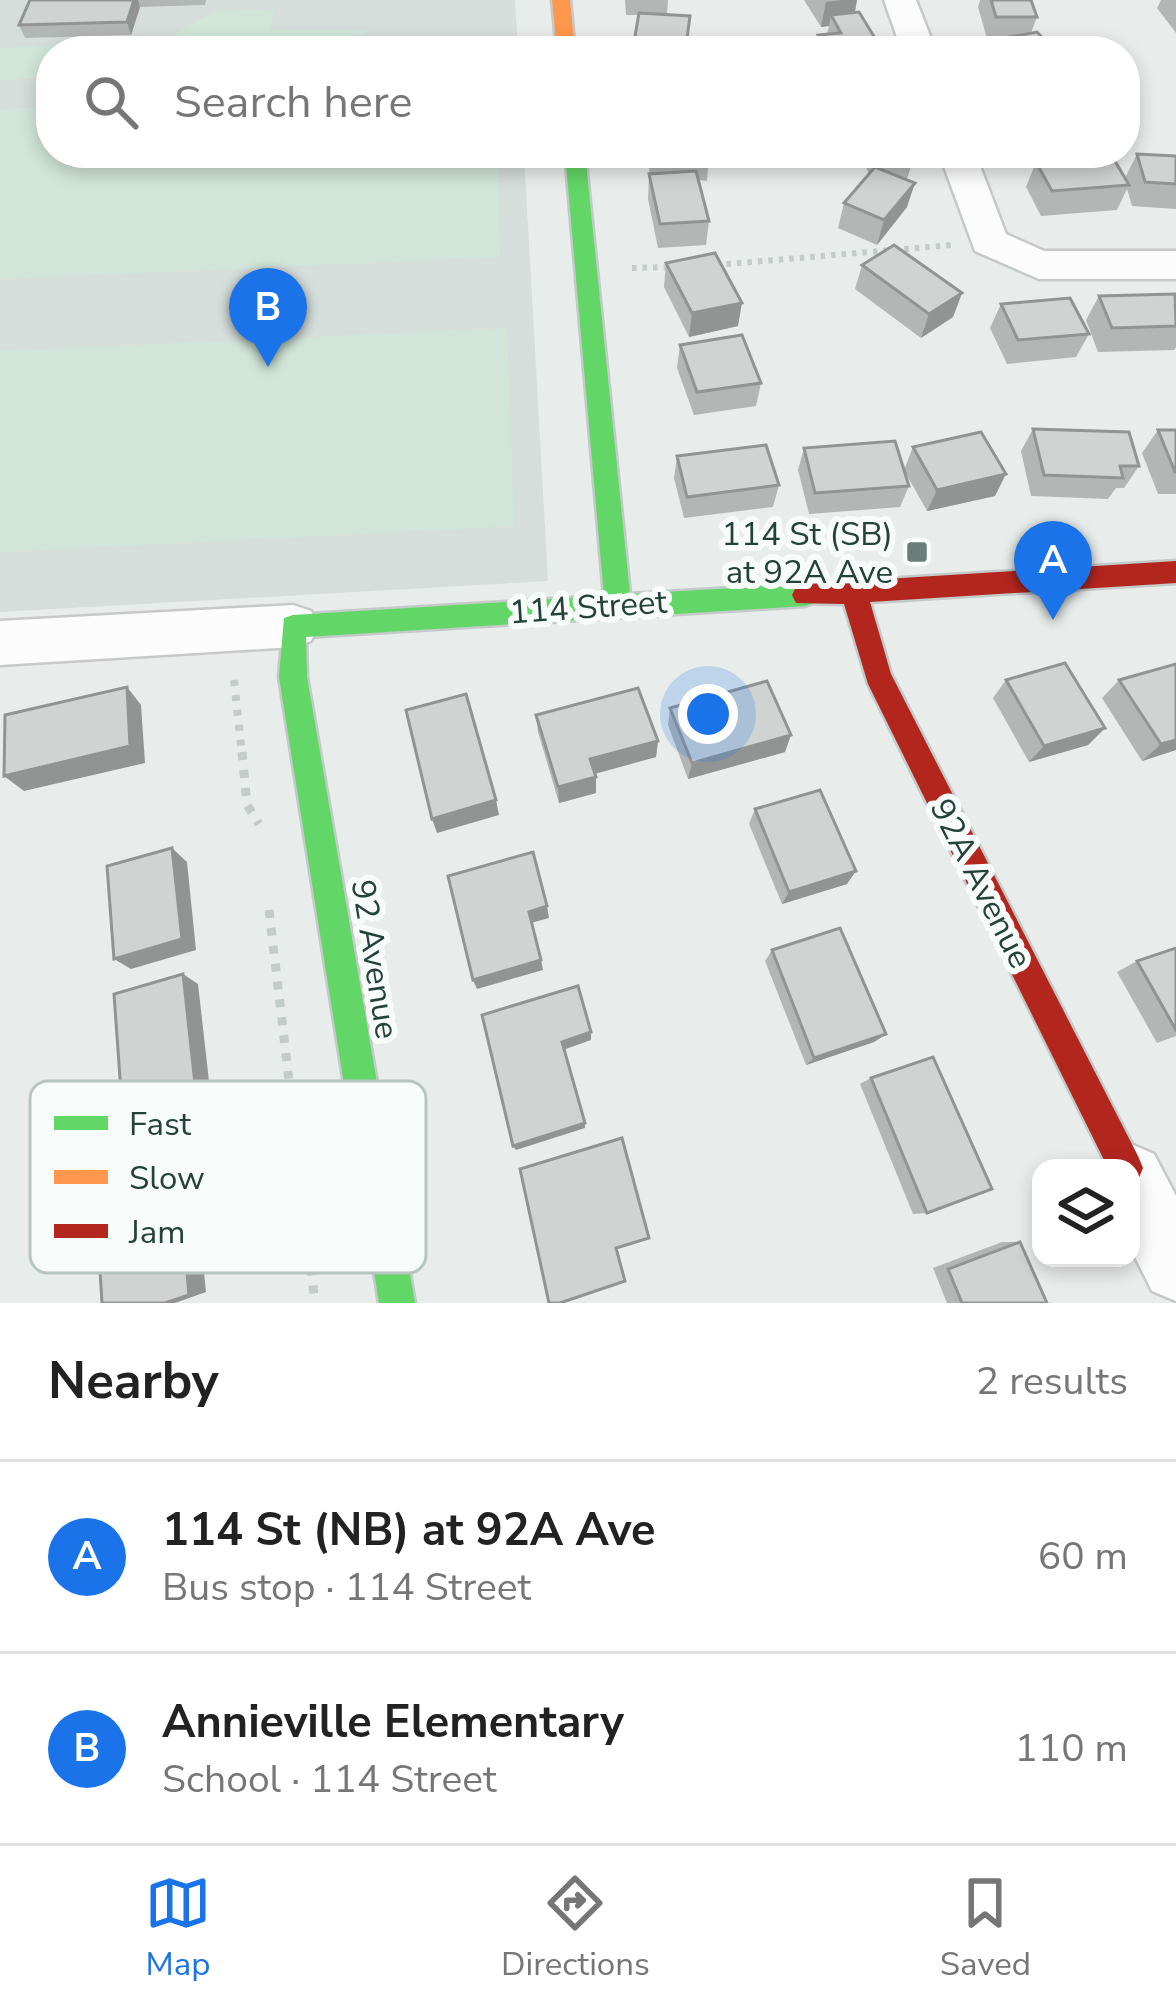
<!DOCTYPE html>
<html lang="en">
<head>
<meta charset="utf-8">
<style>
	:root { --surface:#fff; --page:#f6f6f6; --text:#222; --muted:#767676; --line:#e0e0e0; --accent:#1a73e8 }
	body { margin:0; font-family:"Nunito Sans",sans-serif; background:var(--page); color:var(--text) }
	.controls { position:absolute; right:36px; bottom:36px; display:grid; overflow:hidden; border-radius:24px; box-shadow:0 6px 18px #0003 }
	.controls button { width:108px; height:108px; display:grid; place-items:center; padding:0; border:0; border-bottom:3px solid var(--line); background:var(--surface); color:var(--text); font:60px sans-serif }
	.you { position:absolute; left:708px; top:714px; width:42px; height:42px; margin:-30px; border:9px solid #fff; border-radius:50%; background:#1a73e8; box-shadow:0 0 0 18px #1a73e833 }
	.badge { display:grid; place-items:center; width:78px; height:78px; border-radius:50%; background:var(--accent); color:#fff; font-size:39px; font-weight:700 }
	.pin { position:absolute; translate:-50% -99px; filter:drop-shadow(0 3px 6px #0008) }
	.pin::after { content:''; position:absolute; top:63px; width:42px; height:36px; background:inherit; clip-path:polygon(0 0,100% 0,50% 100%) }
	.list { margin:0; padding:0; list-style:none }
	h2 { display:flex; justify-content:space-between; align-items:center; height:156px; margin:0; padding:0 48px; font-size:51px }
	h2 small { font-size:39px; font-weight:400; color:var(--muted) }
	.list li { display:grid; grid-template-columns:78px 1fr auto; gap:36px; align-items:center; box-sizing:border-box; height:192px; padding:0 48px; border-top:3px solid var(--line) }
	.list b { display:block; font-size:45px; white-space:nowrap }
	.list p { margin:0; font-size:39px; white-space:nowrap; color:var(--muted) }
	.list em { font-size:39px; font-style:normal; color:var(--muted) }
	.icon { flex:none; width:66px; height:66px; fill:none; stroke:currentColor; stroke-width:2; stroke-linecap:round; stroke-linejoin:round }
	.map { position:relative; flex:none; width:1176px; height:1303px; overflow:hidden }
	.search { position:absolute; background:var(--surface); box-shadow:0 6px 18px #0003; left:36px; right:36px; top:36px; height:132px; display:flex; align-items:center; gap:30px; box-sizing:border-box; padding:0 42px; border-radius:48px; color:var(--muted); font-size:45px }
	.sheet { height:540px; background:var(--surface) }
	nav { display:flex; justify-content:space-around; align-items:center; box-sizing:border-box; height:168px; border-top:3px solid var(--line); background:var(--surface); font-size:33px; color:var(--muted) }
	nav a { display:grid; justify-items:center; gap:6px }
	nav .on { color:var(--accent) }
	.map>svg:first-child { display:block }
</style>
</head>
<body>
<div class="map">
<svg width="1176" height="1303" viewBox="0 0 1176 1303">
	<rect width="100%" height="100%" fill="#e8edeb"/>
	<polygon fill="#d6dedb" points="0,0 515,0 518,51 51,51 51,153 524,153 548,581 0,612"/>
	<g fill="#d1e6d8">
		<polygon points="275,10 270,30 367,30 363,51 51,51 51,78 0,80 0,48 161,42 216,11"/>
		<polygon points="51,107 51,153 497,153 500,257 0,279 0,109"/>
		<polygon points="507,328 514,526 0,552 0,351"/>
	</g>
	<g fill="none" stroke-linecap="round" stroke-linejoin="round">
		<defs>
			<g id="street">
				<polygon points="884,0 916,0 936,51 902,51"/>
				<polygon points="939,153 975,153 1006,234 1044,251 1176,251 1176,279 1039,279 975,251"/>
				<polygon points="293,605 311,611 318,626 311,641 293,647 0,665 0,621"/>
				<polygon points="1131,1144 1154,1154 1176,1196 1176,1301 1152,1291 1131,1249 1131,1168 1102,1168 1108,1154"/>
			</g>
			<polygon id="fast" points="565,153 585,153 630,594 805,584 814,587 818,595 814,603 805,606 306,637 307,677 415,1303 379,1303 279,677 284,618 293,615 604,596"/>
			<polygon id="slow" points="552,0 570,0 575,51 557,51"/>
			<polygon id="jam" points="1176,561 1176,583 870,602 891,674 1138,1156 1143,1168 1138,1180 1131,1183 1131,1168 1108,1168 868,684 844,604 796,603 792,595 796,587 805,584"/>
		</defs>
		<use href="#street" stroke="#c5cac8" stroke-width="5"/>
		<use href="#fast" stroke="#c3cbc8" stroke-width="5"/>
		<use href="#slow" stroke="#c3cbc8" stroke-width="5"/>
		<use href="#jam" stroke="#c3cbc8" stroke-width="5"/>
		<g stroke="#c3ccca" stroke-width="6" stroke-dasharray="4.5 6" stroke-linecap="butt">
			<polyline points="716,265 952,245"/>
			<polyline points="632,268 671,267"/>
		</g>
		<polyline stroke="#c3ccca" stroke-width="8" stroke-dasharray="6 9" stroke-linecap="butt" points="234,680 242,755"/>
		<g stroke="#c3ccca" stroke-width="9" stroke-dasharray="8 10" stroke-linecap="butt">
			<polyline points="242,752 247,805 259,824"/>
			<polyline points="269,910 315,1303"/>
		</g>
		<use href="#street" fill="#fcfcfc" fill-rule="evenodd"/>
		<use href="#fast" fill="#63d668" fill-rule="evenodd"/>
		<use href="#slow" fill="#ff974d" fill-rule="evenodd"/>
		<use href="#jam" fill="#b3261e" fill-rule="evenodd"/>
	</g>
	<g fill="#b2b6b5">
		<polygon points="30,0 206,0 205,5 140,7 131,35 25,38 19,25"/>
		<polygon points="625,0 668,0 667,14 690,16 687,51 633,51 639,15 626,15"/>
		<polygon points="804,0 857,0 855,12 878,43 876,51 815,51 818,35 827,34 829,26 821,27"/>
		<polygon points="980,0 1031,0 1037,17 1031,33 1055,51 990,51 993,42 988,42 978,7"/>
		<polygon points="1161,0 1176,0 1176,33 1157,8"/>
		<polygon points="650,153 709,153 707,181 699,180 709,221 706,245 658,248 648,199"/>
		<polygon points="860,153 915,154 907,179 907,207 877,245 838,228 844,203 869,174"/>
		<polygon points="1137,154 1176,156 1176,209 1132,206 1127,189 1117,210 1041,216 1026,187 1036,162 1125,178"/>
		<polygon points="666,263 738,326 689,337 664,287"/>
		<polygon points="862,265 962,293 953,317 921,338 855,289"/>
		<polygon points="1099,296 1176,296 1176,347 1174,350 1098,352 1086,320"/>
		<polygon points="1001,304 1089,334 1076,357 1007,364 990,328"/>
		<polygon points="680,345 761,383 756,406 694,415 677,368"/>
		<polygon points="1033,429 1139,466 1124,488 1116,488 1108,499 1031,496 1021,451"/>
		<polygon points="1158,430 1176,430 1176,494 1158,494 1142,453"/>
		<polygon points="913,447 995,496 927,511 904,470"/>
		<polygon points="804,448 909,486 900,507 809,514 798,470"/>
		<polygon points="677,456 779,485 773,507 684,518 674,478"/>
		<polygon points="1176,664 1176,750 1142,761 1102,698 1119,680"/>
		<polygon points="1006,680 1105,728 1088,745 1029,762 993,698"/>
		<polygon points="670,708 785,752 688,779 668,725"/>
		<polygon points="536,715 658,741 656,757 595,774 596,793 559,803 538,732"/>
		<polygon points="755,809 847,884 782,904 749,824"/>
		<polygon points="1176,948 1176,1036 1157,1043 1117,972 1137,961"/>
		<polygon points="772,950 886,1034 874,1042 806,1065 765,961"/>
		<polygon points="871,1078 927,1213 913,1214 860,1084"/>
		<polygon points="1002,1242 1020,1242 1047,1303 947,1303 933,1268"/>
	</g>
	<g fill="#919493">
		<polygon points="134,0 138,0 140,7 131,35 127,22"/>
		<polygon points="841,0 857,0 853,22 831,15 829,26 821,27 826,2"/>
		<polygon points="915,183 907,207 877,245 884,220"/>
		<polygon points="962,293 953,317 921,338 929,314"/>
		<polygon points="742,303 738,326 689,337 692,313"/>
		<polygon points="1006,474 995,496 927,511 937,490"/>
		<polygon points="127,687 141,705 145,763 24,791 4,776"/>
		<polygon points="1105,728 1088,745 1029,762 1044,746"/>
		<polygon points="791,735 785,752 688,779 692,763"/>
		<polygon points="1176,740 1176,750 1142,761 1161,744"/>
		<polygon points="658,741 656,757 590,775 590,759"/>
		<polygon points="596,777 596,793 559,803 558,787"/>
		<polygon points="496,800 499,815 437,833 432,819"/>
		<polygon points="172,848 187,862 196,950 131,969 114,959"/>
		<polygon points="856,871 847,884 782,904 789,892"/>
		<polygon points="547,906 549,918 531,923 529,912"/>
		<polygon points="541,960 543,970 477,989 473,980"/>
		<polygon points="183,974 198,984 210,1090 140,1112 122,1106"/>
		<polygon points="591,1032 591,1040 563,1050 562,1042"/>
		<polygon points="886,1034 874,1042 806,1065 814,1058"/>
		<polygon points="585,1123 585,1128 516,1150 513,1146"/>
		<polygon points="177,1162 193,1166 206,1292 175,1303 165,1303"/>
	</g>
	<g fill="#cfd4d2" stroke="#919493" stroke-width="3">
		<polygon points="30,0 134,0 127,22 19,25"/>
		<polygon points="991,0 1031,0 1037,17 996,17"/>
		<polygon points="859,12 878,43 825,49 818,35 841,33 831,15"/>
		<polygon points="639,13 690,16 686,46 634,42"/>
		<polygon points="1037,32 1055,51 1003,51 994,40"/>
		<polygon points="650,153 709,153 709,156 650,154"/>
		<polygon points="877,153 914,153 915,154 879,157"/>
		<polygon points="1137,154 1176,156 1176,184 1145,182"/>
		<polygon points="1112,156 1129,185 1052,191 1036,162"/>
		<polygon points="875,167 915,183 884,220 844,203"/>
		<polygon points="696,171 709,221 660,224 649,174"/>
		<polygon points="894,245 962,293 929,314 862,265"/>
		<polygon points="715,253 742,303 692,313 666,263"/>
		<polygon points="1175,294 1176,326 1112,328 1099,296"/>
		<polygon points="1070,298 1089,334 1018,340 1001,304"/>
		<polygon points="742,335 761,383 697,392 680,345"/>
		<polygon points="1033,429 1129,432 1139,466 1120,466 1123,478 1044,475"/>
		<polygon points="1158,430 1176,430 1176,472 1175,472"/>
		<polygon points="981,432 1006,474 937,490 913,447"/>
		<polygon points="895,441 909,486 815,493 804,448"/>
		<polygon points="766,445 779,485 687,497 677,456"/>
		<polygon points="1065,663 1105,728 1044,746 1006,680"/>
		<polygon points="1176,664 1176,740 1161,744 1119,680"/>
		<polygon points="767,681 791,735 692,763 670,708"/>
		<polygon points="127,687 130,746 4,776 5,715"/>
		<polygon points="638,688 658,741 590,759 596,777 558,787 536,715"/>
		<polygon points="466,694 496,800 432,819 406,710"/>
		<polygon points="820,790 856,871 789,892 755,809"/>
		<polygon points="172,848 182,939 114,959 107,866"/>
		<polygon points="533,852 547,906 529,912 541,960 473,980 448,876"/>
		<polygon points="840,928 886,1034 814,1058 772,950"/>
		<polygon points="1176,948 1176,1030 1137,961"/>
		<polygon points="183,974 195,1084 122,1106 114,994"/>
		<polygon points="578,986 591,1032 562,1042 585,1123 513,1146 482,1015"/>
		<polygon points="933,1057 992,1189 927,1213 871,1078"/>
		<polygon points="622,1138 649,1238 616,1248 625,1281 560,1303 549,1303 520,1169"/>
		<polygon points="177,1162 189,1295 165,1303 102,1303 95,1189"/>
		<polygon points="1020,1242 1047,1303 962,1303 948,1269"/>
	</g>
	<rect fill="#697e78" stroke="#f7fbf9" stroke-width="4.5" x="905" y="540" width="24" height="24" rx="6"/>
	<g text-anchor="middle" stroke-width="12" stroke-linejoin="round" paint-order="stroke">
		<g font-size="33" fill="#24423a" stroke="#f7fbf9" text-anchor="end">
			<text x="893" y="545">114 St (SB)<tspan x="893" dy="38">at 92A Ave</tspan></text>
		</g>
		<g font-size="33" fill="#24423a" stroke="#f7fbf9">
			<text transform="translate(588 606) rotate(-4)" y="12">114 Street</text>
			<text transform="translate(982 883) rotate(63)" y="12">92A Avenue</text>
			<text transform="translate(376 959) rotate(81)" y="12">92 Avenue</text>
		</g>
	</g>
	<rect x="30" y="1081" width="396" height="192" rx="18" fill="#f7fbf9" stroke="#b8c4c0" stroke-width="3"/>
	<rect x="54" y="1116" width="54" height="14" fill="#63d668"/>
	<rect x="54" y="1170" width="54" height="14" fill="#ff974d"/>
	<rect x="54" y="1224" width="54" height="14" fill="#b3261e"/>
	<g font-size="33" fill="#24423a">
		<text x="129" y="1135">Fast</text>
		<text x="129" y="1189">Slow</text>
		<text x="129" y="1243">Jam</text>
	</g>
</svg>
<div class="controls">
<button><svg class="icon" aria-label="layers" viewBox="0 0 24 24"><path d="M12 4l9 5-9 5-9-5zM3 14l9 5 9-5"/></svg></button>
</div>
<div class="you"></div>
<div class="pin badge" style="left:1053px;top:620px">A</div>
<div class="pin badge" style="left:268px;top:367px">B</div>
<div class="search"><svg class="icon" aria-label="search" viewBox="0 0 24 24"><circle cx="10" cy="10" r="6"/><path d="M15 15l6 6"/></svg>Search here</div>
</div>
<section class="sheet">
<h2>Nearby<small>2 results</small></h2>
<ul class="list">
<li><span class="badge">A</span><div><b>114 St (NB) at 92A Ave</b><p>Bus stop · 114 Street</p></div><em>60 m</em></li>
<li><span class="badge">B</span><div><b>Annieville Elementary</b><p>School · 114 Street</p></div><em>110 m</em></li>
</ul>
</section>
<nav>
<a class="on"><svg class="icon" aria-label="map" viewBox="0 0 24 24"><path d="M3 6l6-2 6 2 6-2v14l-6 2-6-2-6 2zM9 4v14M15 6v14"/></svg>Map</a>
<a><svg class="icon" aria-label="directions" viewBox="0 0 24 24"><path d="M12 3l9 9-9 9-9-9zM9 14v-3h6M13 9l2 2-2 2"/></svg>Directions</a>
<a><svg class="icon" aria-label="saved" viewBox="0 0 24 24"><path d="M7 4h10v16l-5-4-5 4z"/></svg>Saved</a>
</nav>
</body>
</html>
